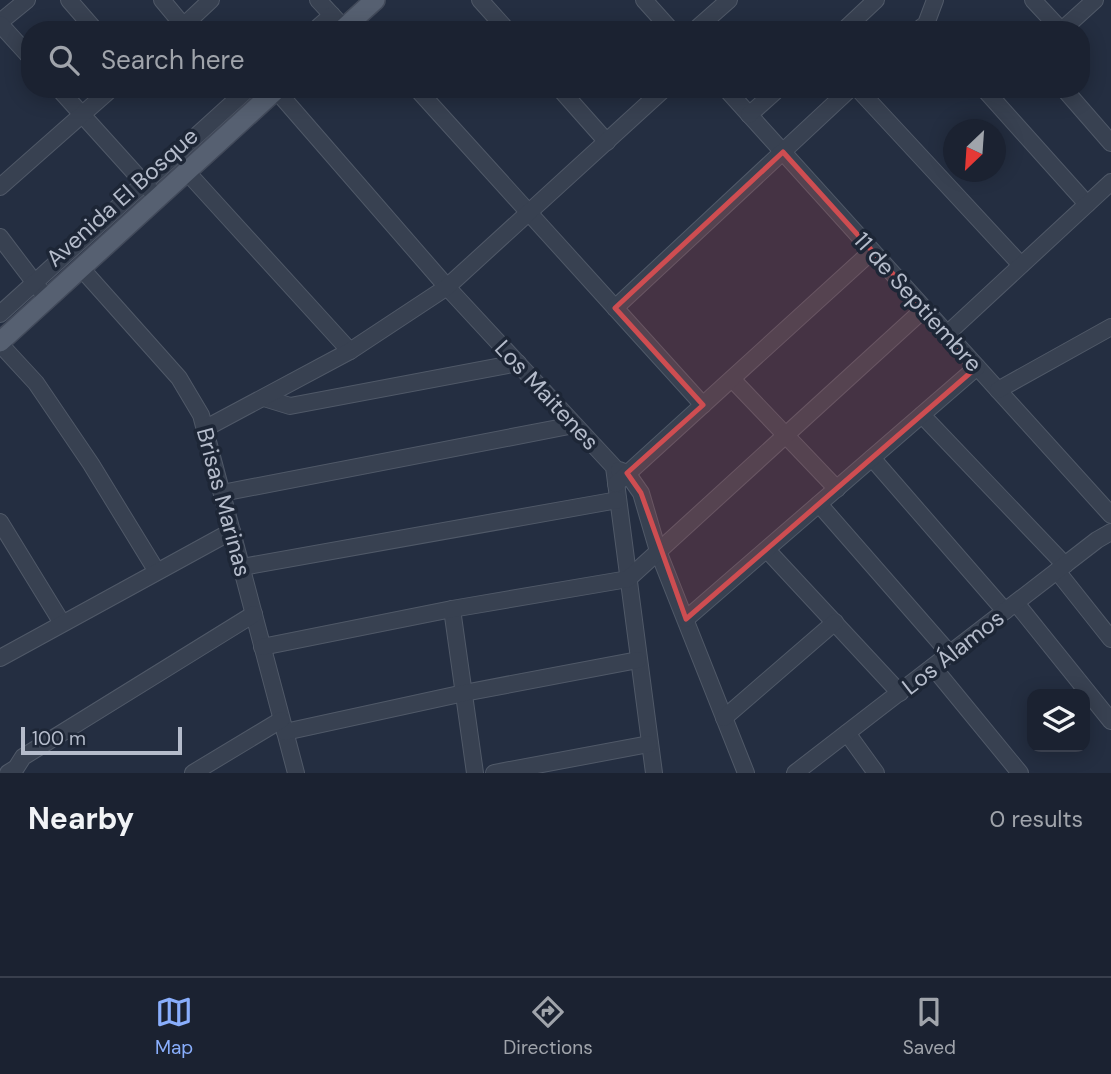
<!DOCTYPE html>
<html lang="en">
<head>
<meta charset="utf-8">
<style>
	:root { --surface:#1b2231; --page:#282f3d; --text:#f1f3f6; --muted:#a0a4ab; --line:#393f4d; --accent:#89aefc }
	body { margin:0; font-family:"DM Sans",sans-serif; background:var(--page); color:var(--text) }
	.controls { position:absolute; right:21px; bottom:21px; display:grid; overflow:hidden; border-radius:14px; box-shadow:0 4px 18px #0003 }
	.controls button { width:63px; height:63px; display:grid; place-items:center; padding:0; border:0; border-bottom:2px solid var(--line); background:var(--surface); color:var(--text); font:35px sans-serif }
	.compass { position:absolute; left:943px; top:119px; width:63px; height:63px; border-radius:50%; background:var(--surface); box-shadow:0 4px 18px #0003; rotate:205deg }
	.scale { position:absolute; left:21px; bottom:18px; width:161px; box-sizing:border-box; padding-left:7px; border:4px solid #b5bccb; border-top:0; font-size:19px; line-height:24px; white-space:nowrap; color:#b5bccb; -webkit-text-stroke:5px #1d2636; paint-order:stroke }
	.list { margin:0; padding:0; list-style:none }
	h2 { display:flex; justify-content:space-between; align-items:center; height:91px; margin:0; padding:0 28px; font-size:30px }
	h2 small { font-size:23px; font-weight:400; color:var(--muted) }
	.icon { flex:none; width:38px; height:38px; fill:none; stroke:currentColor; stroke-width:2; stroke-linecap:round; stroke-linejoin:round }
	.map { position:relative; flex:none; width:1111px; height:773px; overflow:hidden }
	.search { position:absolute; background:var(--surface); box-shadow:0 4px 18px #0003; left:21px; right:21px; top:21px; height:77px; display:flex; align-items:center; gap:18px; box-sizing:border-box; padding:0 24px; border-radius:28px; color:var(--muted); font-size:26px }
	.sheet { height:203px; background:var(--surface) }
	nav { display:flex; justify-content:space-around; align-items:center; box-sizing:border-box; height:98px; border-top:2px solid var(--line); background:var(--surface); font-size:19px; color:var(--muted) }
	nav a { display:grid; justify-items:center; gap:4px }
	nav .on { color:var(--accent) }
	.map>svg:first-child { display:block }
</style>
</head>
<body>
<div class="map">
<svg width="1111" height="773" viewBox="0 0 1111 773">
	<rect width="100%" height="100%" fill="#242e41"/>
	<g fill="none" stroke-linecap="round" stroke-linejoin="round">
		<defs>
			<g id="minor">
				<polyline points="69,0 95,30"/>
				<polyline points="162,0 187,30"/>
				<polyline points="318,0 344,28"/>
				<polyline points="480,0 507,30"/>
				<polyline points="644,0 671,30"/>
				<polyline points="1033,0 1061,30"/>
				<polyline points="0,22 27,0"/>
				<polyline points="0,24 30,57"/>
				<polyline points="179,30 211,0"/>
				<polyline points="315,30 332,15"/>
				<polyline points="695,30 729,0"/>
				<polyline points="844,30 876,0"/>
				<polyline points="918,30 926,24 935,0"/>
				<polyline points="1062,30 1095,0"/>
				<polyline points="59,89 151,191"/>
				<polyline points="417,89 703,405"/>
				<polyline points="560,89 607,142"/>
				<polyline points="726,89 1111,515"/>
				<polyline points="858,89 1021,265"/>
				<polyline points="984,89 1087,204"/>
				<polyline points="1064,89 1111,143"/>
				<polyline points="276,90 447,287 614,467 654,773"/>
				<polyline points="749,115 778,89"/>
				<polyline points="187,172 350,351"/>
				<polyline points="0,187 111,89"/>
				<polyline points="0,237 47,299"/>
				<polyline points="81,268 179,378 201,415 296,773"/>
				<polyline points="615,308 850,89"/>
				<polyline points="0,314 248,89"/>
				<polyline points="947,334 1111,182"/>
				<polyline points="0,344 36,383 91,464 156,570"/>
				<polyline points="732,379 837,489"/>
				<polyline points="998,390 1111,327"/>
				<polyline points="264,398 290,406 518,363"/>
				<polyline points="922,415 1065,565"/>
				<polyline points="206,428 350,351 447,287 664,89"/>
				<polyline points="872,458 1005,611"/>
				<polyline points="619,470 627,473 641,493 658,551 746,773"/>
				<polyline points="616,484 872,251"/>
				<polyline points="222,493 574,425"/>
				<polyline points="819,504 950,654"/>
				<polyline points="0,522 62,623"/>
				<polyline points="767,550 900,693"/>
				<polyline points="242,567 618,500"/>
				<polyline points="1057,571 1111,639"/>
				<polyline points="1016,603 1111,721"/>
				<polyline points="452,609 475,773"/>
				<polyline points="686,619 977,367"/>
				<polyline points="262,647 452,609 628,579 924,309"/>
				<polyline points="0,658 232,531"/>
				<polyline points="933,667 1020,773"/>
				<polyline points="724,718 835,622"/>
				<polyline points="285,732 464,693 638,660"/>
				<polyline points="847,733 876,773"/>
				<polyline points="8,773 16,768 23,757 254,614"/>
				<polyline points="193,773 281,720"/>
				<polyline points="494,773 649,744"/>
				<polyline points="795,773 1097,540 1111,532"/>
			</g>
			<g id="major">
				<polyline points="342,30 375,0"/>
				<polyline points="0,342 277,89"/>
			</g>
		</defs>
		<use href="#minor" stroke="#505968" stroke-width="18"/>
		<use href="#major" stroke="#424a5a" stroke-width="22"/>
		<use href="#minor" stroke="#384151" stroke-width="16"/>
		<use href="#major" stroke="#566071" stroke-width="19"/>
	</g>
	<path fill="#ce4d51" fill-opacity="0.2" stroke="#ce4d51" stroke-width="5" stroke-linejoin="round" d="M783,152l194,215 -291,252 -45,-126 -14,-20 76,-68 -88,-97z"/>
	<g text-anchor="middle" stroke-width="7" stroke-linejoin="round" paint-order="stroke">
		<g font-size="23" fill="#b5bccb" stroke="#1d2636">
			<text transform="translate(122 197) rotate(-42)" y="8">Avenida El Bosque</text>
			<text transform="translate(918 302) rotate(48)" y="8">11 de Septiembre</text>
			<text transform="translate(547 395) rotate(47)" y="8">Los Maitenes</text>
			<text transform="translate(224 502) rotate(75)" y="8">Brisas Marinas</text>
			<text transform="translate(953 652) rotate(-38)" y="8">Los Álamos</text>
		</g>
	</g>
</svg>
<div class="controls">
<button><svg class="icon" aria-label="layers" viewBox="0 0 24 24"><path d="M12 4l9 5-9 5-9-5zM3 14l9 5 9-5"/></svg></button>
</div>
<svg class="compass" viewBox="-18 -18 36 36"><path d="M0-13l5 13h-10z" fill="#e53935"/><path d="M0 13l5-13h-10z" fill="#a0a4ab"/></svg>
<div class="scale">100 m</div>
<div class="search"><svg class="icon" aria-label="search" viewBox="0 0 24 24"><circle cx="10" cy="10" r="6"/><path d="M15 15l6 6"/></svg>Search here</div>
</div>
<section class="sheet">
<h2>Nearby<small>0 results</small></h2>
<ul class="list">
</ul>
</section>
<nav>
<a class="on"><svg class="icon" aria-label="map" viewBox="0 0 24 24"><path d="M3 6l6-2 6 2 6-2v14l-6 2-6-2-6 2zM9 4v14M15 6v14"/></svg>Map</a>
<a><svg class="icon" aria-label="directions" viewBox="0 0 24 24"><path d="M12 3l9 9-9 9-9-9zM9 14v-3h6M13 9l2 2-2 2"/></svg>Directions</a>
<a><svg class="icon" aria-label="saved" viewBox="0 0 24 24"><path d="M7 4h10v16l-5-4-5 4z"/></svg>Saved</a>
</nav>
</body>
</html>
